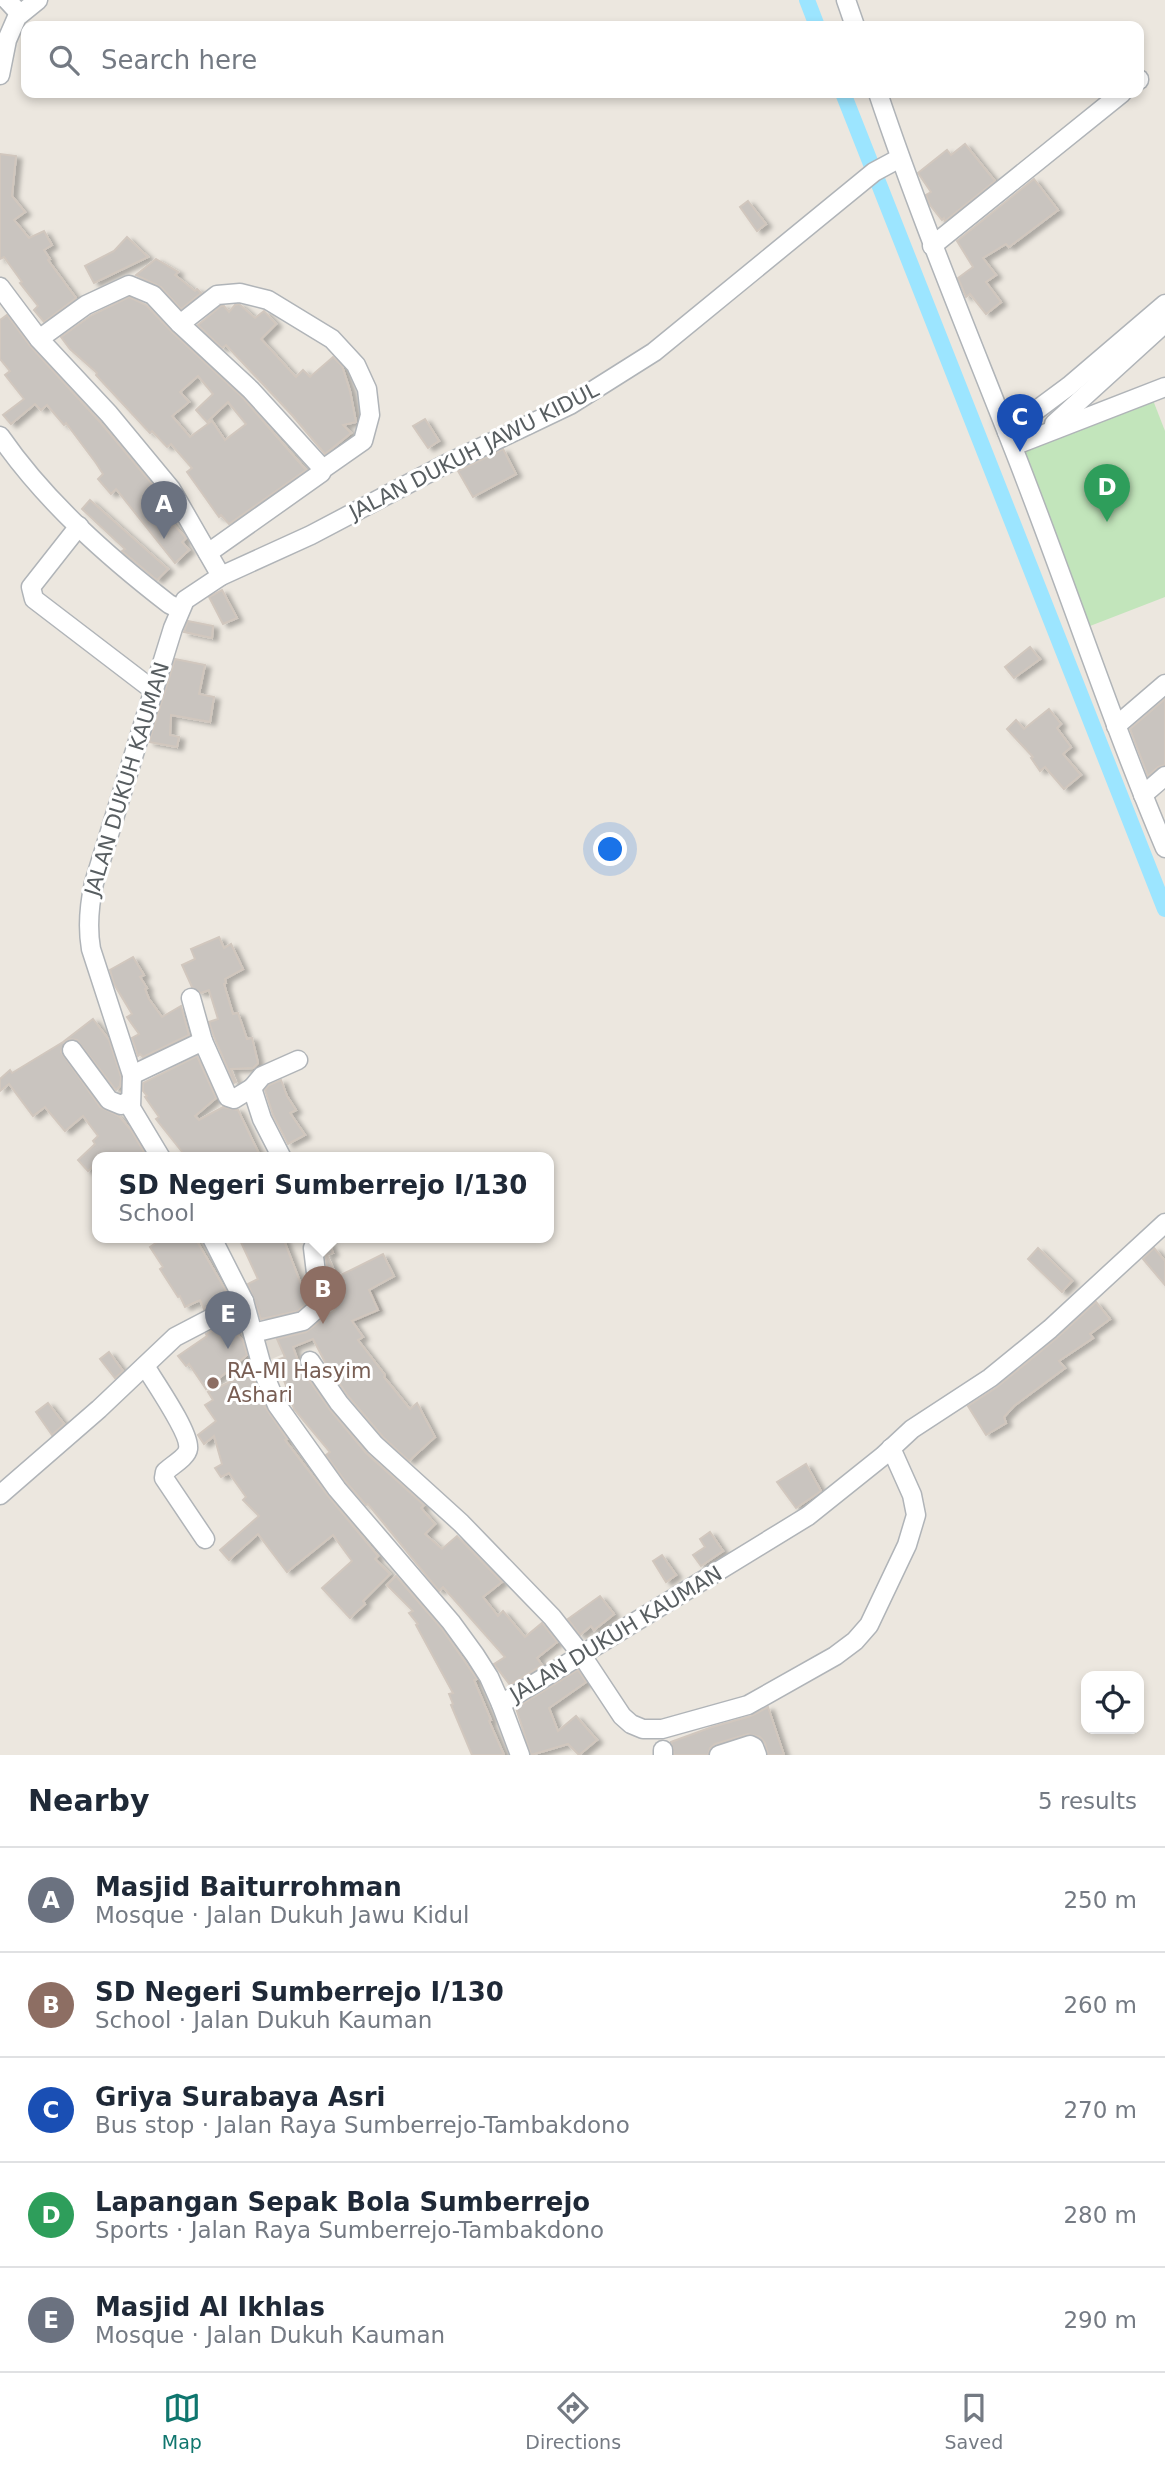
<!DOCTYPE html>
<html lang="en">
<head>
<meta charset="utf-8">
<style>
	:root { --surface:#fff; --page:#f6f6f7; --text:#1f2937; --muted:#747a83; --line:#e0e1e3; --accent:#0f766e }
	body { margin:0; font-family:"DejaVu Sans",sans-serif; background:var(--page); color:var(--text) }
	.controls { position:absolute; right:21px; bottom:21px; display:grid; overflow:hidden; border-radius:14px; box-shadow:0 4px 10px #0003 }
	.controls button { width:63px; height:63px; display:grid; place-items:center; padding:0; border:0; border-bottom:2px solid var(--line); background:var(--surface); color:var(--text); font:35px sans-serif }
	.you { position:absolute; left:611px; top:850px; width:24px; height:24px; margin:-18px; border:5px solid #fff; border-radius:50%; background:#1a73e8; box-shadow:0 0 0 10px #1a73e833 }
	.badge { display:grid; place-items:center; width:46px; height:46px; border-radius:50%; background:var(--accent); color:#fff; font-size:23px; font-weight:700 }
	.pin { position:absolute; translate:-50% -58px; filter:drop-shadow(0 2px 4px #0008) }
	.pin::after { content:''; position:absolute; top:37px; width:24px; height:21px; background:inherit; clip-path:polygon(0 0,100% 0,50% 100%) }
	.popup { position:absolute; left:92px; top:1152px; width:462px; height:91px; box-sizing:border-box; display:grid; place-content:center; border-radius:14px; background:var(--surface); filter:drop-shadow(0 2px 5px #0005); font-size:23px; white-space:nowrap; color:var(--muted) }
	.popup b { font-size:26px; color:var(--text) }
	.popup::after { content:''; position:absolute; left:50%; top:100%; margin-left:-14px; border:14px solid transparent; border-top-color:var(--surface) }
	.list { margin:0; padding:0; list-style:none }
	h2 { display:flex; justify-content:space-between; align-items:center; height:91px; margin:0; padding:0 28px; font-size:30px }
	h2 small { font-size:23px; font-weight:400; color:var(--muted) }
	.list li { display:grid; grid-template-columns:46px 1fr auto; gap:21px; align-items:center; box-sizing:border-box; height:105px; padding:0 28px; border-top:2px solid var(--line) }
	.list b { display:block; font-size:26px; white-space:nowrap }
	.list p { margin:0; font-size:23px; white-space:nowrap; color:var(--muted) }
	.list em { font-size:23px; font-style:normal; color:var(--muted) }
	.icon { flex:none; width:38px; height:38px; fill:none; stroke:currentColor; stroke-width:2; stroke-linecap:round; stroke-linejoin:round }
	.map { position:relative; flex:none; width:1165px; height:1755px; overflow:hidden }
	.search { position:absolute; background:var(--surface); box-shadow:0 4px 10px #0003; left:21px; right:21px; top:21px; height:77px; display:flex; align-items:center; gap:18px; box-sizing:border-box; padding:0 24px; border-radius:14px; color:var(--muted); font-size:26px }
	.sheet { height:616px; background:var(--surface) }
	nav { display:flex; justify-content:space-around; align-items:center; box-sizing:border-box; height:98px; border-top:2px solid var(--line); background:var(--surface); font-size:19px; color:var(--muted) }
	nav a { display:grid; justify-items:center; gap:4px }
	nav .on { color:var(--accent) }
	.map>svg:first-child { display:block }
</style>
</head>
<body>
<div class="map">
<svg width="1165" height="1755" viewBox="0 0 1165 1755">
	<defs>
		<filter id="shadow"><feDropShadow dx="5.5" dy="3" stdDeviation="2" flood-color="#0004"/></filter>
	</defs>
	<rect width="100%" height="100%" fill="#ece7df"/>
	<polygon fill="#ded8d0" points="373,1290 383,1311 267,1361 263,1336"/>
	<polygon fill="#c2e5bb" points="1151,395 1165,431 1165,597 1090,626 1018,447"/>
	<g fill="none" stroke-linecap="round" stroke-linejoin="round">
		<g stroke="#9ce5ff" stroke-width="16">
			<polyline points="807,0 817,26"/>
			<polyline points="843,93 1165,909"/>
		</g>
	</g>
	<g fill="#c9c4bf" stroke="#d1c7be" stroke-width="2" fill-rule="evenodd" filter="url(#shadow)">
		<polygon points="965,144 995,181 945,221 944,218 942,220 930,205 926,195 931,192 918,173 947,150 951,155"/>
		<polygon points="0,154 16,156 12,196 25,212 14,220 29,238 44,231 52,245 44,250 50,259 48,260 76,298 44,322 34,310 38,306 20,283 22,282 4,257 0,259"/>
		<polygon points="1034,179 1058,210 1009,247 1006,244 983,258 996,275 986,282 1001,302 986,314 970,294 966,297 958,278 973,267 957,241"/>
		<polygon points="748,201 766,224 757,231 740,207"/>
		<polygon points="127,237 148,257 94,283 85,266 114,251"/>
		<polygon points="156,259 178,272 175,275 195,291 197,289 201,293 181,309 161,287 136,275"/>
		<path d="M129,297l17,8 26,27 71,66 63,72 -77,54 -8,-9 -2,2 -17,-24 -15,-21 5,-4 -21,-24 -4,3 -15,-16 -2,2 -54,-58 1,-2 -27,-24 -9,-12 31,-22zM198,376l15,18 -17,16 11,12 21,-20 18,22 -21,16 -13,-19 -22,16 -18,-21 17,-14 -9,-10z"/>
		<polygon points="239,304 255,318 264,311 276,324 261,339 296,377 303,370 310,377 333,357 342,366 350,391 356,422 343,425 351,433 325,454 292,415 226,345 222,348 198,325 221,306 224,306 229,312 235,305"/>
		<polygon points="7,315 31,347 100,422 152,484 158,494 151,500 186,538 182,542 189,550 175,563 116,489 111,494 98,479 103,474 96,463 66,423 64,425 47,405 41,410 35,404 11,424 3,415 24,399 5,375 10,371 0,359 0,320"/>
		<polygon points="425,419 439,441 428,448 413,426"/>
		<polygon points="503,449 516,474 473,497 458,471"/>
		<polygon points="90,500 168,569 157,580 122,551 125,549 82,509"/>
		<polygon points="222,590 237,618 223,624 209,597"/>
		<polygon points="188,621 213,626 212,638 184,632"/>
		<polygon points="1030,647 1040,659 1014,678 1005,667"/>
		<polygon points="175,659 205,665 199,694 214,697 210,722 171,715 170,735 179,737 177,747 149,742"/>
		<polygon points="1165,699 1165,765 1158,767 1148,776 1130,729"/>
		<polygon points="1049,709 1061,724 1057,728 1071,747 1063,754 1081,775 1064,789 1045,767 1040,771 1031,758 1033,757 1007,729 1016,720 1024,729"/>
		<polygon points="219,937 224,948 231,944 243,969 225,979 226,983 224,984 233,1014 238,1013 247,1039 252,1038 258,1063 253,1068 231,1069 236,1082 234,1083 214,1037 209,1022 218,1019 209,990 201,993 192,987 182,965 195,959 191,949"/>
		<polygon points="133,957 144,975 140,977 147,988 145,989 149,999 162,1017 181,1006 189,1035 143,1057 140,1054 138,1056 132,1038 139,1034 127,1017 132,1014 114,984 110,970"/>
		<polygon points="93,1019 109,1040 121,1077 120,1086 116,1090 77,1040 71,1039 65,1041 61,1052 100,1107 119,1116 131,1130 145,1154 140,1158 97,1158 97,1162 88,1171 78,1160 95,1144 93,1141 98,1136 83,1116 65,1131 45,1107 33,1116 9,1084 0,1091 0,1079 10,1070 12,1073 63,1042"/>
		<polygon points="197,1056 216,1098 195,1116 199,1120 223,1107 238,1110 261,1158 187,1158 156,1119 159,1117 145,1097 147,1096 143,1091 143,1083"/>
		<polygon points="281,1080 287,1096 296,1110 290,1113 305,1135 288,1144 273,1115 265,1090 269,1085"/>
		<polygon points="163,1238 195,1238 229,1296 204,1309 200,1300 185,1307 180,1296 178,1297 160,1269 163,1267 150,1247"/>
		<polygon points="239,1238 283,1238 308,1302 298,1311 261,1319 248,1284 258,1279"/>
		<polygon points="328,1242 333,1253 327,1255 337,1277 383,1254 394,1276 369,1290 378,1310 352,1321 363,1337 358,1340 385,1375 384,1377 410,1409 417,1403 435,1437 409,1461 383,1437 348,1396 325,1362 313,1339 293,1347 300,1367 330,1410 366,1453 424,1505 421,1508 435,1524 425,1534 442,1549 457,1536 502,1582 483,1597 498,1616 503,1611 525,1637 542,1623 557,1642 537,1658 542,1665 510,1685 494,1664 505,1657 443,1587 439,1591 368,1504 366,1505 346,1482 326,1455 330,1452 294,1409 277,1360 285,1357 277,1339 306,1332 335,1310 331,1301 325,1250"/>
		<polygon points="1038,1248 1072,1281 1062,1292 1028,1259"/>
		<polygon points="1154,1248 1165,1261 1165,1285 1143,1259"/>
		<polygon points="1096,1302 1110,1319 1090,1334 1093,1338 1059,1361 1065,1368 1014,1406 1004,1417 1006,1423 986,1435 968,1406 997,1387 1058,1337"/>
		<polygon points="232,1320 228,1323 243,1341 247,1355 206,1389 189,1364 186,1366 178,1356 207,1336 206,1334"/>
		<polygon points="109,1352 123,1371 115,1378 100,1359"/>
		<polygon points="250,1373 256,1384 252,1388 287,1439 285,1440 328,1496 378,1556 375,1559 390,1574 363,1601 365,1604 350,1618 322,1588 352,1561 333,1535 287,1572 258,1534 229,1560 220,1550 259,1516 243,1500 246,1497 229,1473 221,1477 215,1468 222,1464 214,1436 204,1444 198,1435 216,1421 205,1405 213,1400 208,1392"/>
		<polygon points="48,1403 64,1424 52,1435 36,1412"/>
		<polygon points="806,1464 821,1491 796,1508 777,1482"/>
		<polygon points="710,1532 723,1551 701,1566 693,1555 705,1547 700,1539"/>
		<polygon points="662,1555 676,1575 666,1582 653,1561"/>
		<polygon points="396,1576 442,1629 477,1679 474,1680 491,1720 489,1721 504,1755 472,1755 451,1705 453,1704 449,1694 453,1693 416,1625 418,1624 409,1613 413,1611 387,1585"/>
		<polygon points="600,1596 614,1614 594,1630 591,1626 580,1635 568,1619"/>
		<polygon points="578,1670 586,1682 549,1708 558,1731 576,1716 597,1740 579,1755 568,1744 531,1755 516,1708"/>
		<polygon points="768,1707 784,1755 768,1755 765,1743 760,1737 748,1734 715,1744 710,1748 708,1755 674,1755 671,1742 712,1727 751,1716"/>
	</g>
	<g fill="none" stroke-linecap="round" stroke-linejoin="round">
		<defs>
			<g id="minor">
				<polyline points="7,0 20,14"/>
				<polyline points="846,0 855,26"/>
				<polyline points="0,75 7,40 17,17 38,0"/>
				<polyline points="1139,80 1139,79"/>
				<path d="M878,93c40,119 88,235 134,352 53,134 97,271 153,403"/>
				<polyline points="932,246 1122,93"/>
				<polyline points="0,287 39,339 109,414 171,489 221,576"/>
				<polyline points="180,324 217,295 240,293 268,300 332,339 356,365 367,389 370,415 363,441 323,469 321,473 208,553"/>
				<polyline points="39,339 86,305 129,285 153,295 180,324 251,390 323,469"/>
				<polyline points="1054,424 1165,323"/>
				<polyline points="1007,432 1069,386 1165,304"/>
				<path d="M0,436c45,65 107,120 169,168l10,5"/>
				<polyline points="1013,446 1165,387"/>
				<polyline points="79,526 31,587 34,599 153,690"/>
				<polyline points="1116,726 1165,684"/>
				<polyline points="1143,795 1165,776"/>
				<polyline points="191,998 203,1041"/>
				<polyline points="72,1050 109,1100 121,1105 130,1100"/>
				<polyline points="132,1075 203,1041 228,1097 234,1099 252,1088 262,1119 282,1158"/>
				<polyline points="252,1088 262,1076 298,1060"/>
				<path d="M161,1158l-30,-50 1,-33 -41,-126c-4,-23 -2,-43 3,-66l79,-255 12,-28 36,-24 90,-41 131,-69 128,-61 84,-53 220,-180 26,-14"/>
				<polyline points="212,1238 244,1301 264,1374 277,1405 337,1489 451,1622 475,1655 489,1677 501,1704 520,1755"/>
				<polyline points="253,1333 303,1321 320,1306 313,1248 318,1238"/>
				<polyline points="310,1361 339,1403 375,1445 461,1523 552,1617 581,1654 622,1716 631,1724 643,1729 662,1729 748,1705 835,1656 855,1641 869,1625 907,1545 916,1515 912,1495 891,1448"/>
				<path d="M145,1366c9,15 46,68 43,83 -1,8 -17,17 -23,23l-1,6 41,61"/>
				<polyline points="0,1495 99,1409 175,1337 244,1301"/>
				<polyline points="501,1704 808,1516 883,1456 912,1429 990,1378 1050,1329 1165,1223"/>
				<polyline points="663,1750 663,1755"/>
				<polyline points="719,1755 750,1745 754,1747 757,1755"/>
			</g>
		</defs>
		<use href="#minor" stroke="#b0b4b8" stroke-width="21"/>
		<use href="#minor" stroke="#fff" stroke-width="18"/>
	</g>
	<circle fill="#8d6e63" stroke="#fff" stroke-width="2.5" cx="213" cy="1383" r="7"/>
	<g text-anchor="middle" stroke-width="6" stroke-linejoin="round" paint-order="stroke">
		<g font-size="21" fill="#585e61" stroke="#fff">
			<text transform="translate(474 451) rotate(-27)" y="7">JALAN DUKUH JAWU KIDUL</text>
			<text transform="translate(127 779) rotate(-73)" y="7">JALAN DUKUH KAUMAN</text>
			<text transform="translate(616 1634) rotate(-31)" y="7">JALAN DUKUH KAUMAN</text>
		</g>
		<g font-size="21" fill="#785e54" stroke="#fff" text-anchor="start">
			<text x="227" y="1378">RA-MI Hasyim<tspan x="227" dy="24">Ashari</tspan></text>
		</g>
	</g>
</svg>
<div class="controls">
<button><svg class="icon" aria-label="locate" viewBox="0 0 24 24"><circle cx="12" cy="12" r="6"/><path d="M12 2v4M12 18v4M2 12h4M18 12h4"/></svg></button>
</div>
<div class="you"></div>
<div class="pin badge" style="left:164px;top:539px;background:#6b7280">A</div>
<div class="pin badge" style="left:323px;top:1324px;background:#8d6e63">B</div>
<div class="popup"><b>SD Negeri Sumberrejo I/130</b>School</div>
<div class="pin badge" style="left:1020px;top:452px;background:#1a4fb4">C</div>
<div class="pin badge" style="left:1107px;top:522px;background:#2e9e5b">D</div>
<div class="pin badge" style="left:228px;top:1349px;background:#6b7280">E</div>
<div class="search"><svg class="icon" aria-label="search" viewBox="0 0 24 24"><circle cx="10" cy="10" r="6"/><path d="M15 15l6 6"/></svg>Search here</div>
</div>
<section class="sheet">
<h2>Nearby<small>5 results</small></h2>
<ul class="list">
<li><span class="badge" style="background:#6b7280">A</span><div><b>Masjid Baiturrohman</b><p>Mosque · Jalan Dukuh Jawu Kidul</p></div><em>250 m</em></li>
<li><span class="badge" style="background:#8d6e63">B</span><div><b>SD Negeri Sumberrejo I/130</b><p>School · Jalan Dukuh Kauman</p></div><em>260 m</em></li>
<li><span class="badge" style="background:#1a4fb4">C</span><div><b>Griya Surabaya Asri</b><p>Bus stop · Jalan Raya Sumberrejo-Tambakdono</p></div><em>270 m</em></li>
<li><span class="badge" style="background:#2e9e5b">D</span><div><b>Lapangan Sepak Bola Sumberrejo</b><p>Sports · Jalan Raya Sumberrejo-Tambakdono</p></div><em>280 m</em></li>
<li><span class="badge" style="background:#6b7280">E</span><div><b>Masjid Al Ikhlas</b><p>Mosque · Jalan Dukuh Kauman</p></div><em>290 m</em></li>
</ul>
</section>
<nav>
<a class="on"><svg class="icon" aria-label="map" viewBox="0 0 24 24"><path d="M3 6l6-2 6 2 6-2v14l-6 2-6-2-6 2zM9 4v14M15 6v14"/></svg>Map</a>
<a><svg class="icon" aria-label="directions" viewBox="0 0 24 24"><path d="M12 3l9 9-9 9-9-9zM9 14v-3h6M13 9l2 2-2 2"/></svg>Directions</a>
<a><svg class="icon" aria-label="saved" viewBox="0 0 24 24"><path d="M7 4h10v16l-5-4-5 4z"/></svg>Saved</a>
</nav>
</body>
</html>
